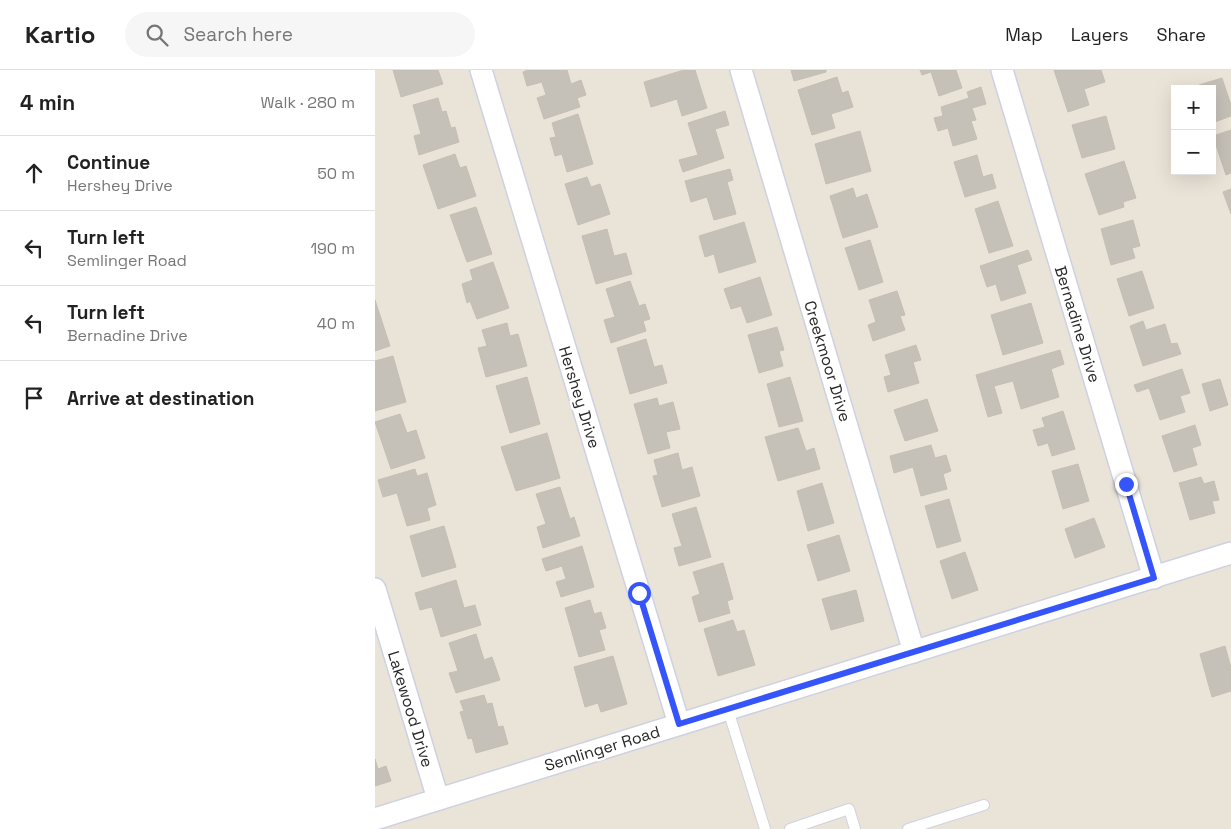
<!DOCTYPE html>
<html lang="en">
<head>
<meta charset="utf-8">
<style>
	:root { --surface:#fff; --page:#f6f6f6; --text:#222; --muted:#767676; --line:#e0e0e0 }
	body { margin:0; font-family:"Space Grotesk",sans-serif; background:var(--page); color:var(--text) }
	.controls { position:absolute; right:15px; top:15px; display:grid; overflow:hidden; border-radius:0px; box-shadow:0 5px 20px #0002 }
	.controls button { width:45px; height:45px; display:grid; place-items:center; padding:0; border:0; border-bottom:1px solid var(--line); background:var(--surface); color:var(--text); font:25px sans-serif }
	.stop { position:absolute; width:15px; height:15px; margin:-11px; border:4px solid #3555fb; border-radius:50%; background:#fff }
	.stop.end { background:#3555fb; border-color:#fff; box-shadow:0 1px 5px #0008 }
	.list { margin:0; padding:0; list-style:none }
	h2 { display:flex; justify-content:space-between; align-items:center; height:65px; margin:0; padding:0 20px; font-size:21px }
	h2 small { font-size:16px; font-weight:400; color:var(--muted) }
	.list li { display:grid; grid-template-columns:32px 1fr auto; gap:15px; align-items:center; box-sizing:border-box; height:75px; padding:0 20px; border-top:1px solid var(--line) }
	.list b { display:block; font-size:19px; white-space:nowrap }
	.list p { margin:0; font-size:16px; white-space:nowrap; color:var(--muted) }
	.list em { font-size:16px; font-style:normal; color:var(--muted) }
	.icon { flex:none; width:28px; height:28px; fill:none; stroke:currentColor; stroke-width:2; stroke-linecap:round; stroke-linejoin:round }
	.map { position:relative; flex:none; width:856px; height:759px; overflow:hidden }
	header { display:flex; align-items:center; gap:30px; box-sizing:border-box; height:70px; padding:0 25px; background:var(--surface); border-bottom:1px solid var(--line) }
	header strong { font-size:24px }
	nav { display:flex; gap:28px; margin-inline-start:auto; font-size:18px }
	.search { width:350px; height:45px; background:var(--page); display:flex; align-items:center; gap:12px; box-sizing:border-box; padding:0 18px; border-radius:28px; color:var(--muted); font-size:19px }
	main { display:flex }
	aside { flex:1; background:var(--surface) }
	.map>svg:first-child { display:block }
</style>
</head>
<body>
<header>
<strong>Kartio</strong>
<div class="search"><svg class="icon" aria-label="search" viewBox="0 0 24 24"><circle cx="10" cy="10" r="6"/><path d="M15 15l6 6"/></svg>Search here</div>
<nav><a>Map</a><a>Layers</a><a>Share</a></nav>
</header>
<main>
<aside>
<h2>4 min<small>Walk · 280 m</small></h2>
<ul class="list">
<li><svg class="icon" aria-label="ahead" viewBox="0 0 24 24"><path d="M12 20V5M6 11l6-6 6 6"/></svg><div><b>Continue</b><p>Hershey Drive</p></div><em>50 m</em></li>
<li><svg class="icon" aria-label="left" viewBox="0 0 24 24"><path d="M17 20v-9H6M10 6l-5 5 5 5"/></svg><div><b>Turn left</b><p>Semlinger Road</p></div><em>190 m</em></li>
<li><svg class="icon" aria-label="left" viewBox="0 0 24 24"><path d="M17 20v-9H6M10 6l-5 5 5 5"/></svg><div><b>Turn left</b><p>Bernadine Drive</p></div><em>40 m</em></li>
<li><svg class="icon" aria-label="arrive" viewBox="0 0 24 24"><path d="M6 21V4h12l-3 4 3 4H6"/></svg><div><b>Arrive at destination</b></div></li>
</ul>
</aside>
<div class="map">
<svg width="856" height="759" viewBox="0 0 856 759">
	<rect width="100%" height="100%" fill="#eae3d8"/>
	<g fill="#c5c0b8" stroke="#c5bfb3">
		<polygon points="18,0 63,0 68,14 26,27"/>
		<polygon points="153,0 192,0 196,14 206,10 211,25 202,28 205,37 169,49 162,28 171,25 167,12 152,16 148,2"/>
		<polygon points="309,0 320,0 332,38 307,46 302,29 276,37 269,12"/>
		<polygon points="416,0 451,0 451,2 419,11"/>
		<polygon points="545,0 581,0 587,18 564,26 556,2 547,5"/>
		<polygon points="679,0 726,0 730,12 709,19 714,35 693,42"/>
		<polygon points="462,7 467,23 473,21 478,37 456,44 460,58 437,65 423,20"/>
		<polygon points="847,8 856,35 856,46 837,53 837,19 825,19 824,15"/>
		<polygon points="606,17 611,34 597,38 601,50 596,51 602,69 578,76 573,58 563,61 559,48 568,46 566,37 594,28 592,22"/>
		<polygon points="63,28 67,42 71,41 76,58 80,57 84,72 44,85 39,66 46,64 38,35"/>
		<polygon points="350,41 354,55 340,59 349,88 308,102 304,90 323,85 313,53"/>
		<polygon points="203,44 218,94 192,102 187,84 180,86 175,68 181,67 177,53"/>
		<polygon points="731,46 740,79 707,88 697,55"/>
		<polygon points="856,60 856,103 851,105 838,66"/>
		<polygon points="485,61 496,101 451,114 440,74"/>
		<polygon points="80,84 85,98 91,96 101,126 63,139 48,95"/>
		<polygon points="602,85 608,107 617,104 621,118 590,127 579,92"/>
		<polygon points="749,91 761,128 748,132 749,137 724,145 710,104"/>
		<polygon points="355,99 358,110 352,112 361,144 339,150 332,127 316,132 310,111"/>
		<polygon points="212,107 216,117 225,114 235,144 203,155 190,114"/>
		<polygon points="478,118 481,128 492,124 503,157 468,168 455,126"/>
		<polygon points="856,119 856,144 848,122"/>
		<polygon points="623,131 638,176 614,183 600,139"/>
		<polygon points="101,137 117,184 92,192 75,145"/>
		<polygon points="758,150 765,176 757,178 760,188 736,195 726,159"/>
		<polygon points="369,152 381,192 344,203 339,184 330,187 324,166"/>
		<polygon points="232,159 239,186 251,183 257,204 221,214 207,166"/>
		<polygon points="495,170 508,212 484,220 470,178"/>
		<polygon points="653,180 657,190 642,195 651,223 626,231 621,214 612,217 605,196"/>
		<polygon points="118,192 134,238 102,249 95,231 92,233 87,214 98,210 95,200"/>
		<polygon points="767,201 779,238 754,246 742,209"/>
		<polygon points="385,207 397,245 372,253 366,236 356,239 349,219"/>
		<polygon points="255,211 264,236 270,234 275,249 268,251 271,261 236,273 229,250 240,247 231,219"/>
		<polygon points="522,221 530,245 525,246 530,260 498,271 493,255 501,252 494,230"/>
		<polygon points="0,230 15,276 0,281"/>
		<polygon points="656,233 668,273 628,285 616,245"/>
		<polygon points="768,251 771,260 790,254 796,274 802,273 806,284 768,296 755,256"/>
		<polygon points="132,253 135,266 143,264 152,296 111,307 103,278 112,276 107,260"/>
		<polygon points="402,257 409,280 404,281 408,296 384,303 373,265"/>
		<polygon points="271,269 279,297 287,295 292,313 255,324 242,278"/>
		<polygon points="541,275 546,290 538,292 544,313 513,322 509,307 516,305 510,285"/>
		<polygon points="685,280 689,294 676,299 684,327 646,339 638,311 619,316 627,343 613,347 601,305"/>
		<polygon points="18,286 31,332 0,341 0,291"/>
		<polygon points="807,299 815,323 805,326 810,342 785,350 774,318 762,322 759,315"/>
		<polygon points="152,307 165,354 135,363 121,316"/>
		<polygon points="415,307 428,351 404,357 392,314"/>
		<polygon points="845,309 853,335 835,341 827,314"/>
		<polygon points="282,328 284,336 298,332 305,359 291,362 295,378 273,384 259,334"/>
		<polygon points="552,329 563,361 530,371 519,340"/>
		<polygon points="688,341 700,379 677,386 673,373 663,376 658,360 670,357 667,348"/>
		<polygon points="25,344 32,363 41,360 50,388 16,399 0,352"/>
		<polygon points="820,355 826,375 817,378 822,395 799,402 787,366"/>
		<polygon points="423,358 431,381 439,378 445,399 403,411 390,367"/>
		<polygon points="172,363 185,408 141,421 126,377"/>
		<polygon points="556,375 560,388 571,385 576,401 568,404 572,419 546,426 538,397 519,403 515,386"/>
		<polygon points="303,383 307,400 317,397 325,426 287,437 278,406 283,405 279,390"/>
		<polygon points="703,394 714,431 688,439 677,401"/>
		<polygon points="40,399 42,406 52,403 61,435 52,438 55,450 32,456 22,423 8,427 3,410"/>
		<polygon points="826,407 829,414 839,411 844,430 837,431 840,443 815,450 804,413"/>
		<polygon points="447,413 459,453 433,461 422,421"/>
		<polygon points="185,417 195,449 199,447 205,466 168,478 162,457 171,454 161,424"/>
		<polygon points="574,429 586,471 562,478 550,436"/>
		<polygon points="321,437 336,487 304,496 299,478 307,476 297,444"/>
		<polygon points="719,448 730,477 700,488 690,459"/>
		<polygon points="69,456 81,497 47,507 35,466"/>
		<polygon points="464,465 475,501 443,511 432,475"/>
		<polygon points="207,476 219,517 186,527 181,512 191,509 187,496 171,501 167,489"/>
		<polygon points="590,482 603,520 577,529 565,491"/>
		<polygon points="348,493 358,529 352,531 355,543 324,552 317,527 325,524 318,502"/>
		<polygon points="81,510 89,538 100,535 106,555 66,567 57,537 45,540 40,523"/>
		<polygon points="481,520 489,551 456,560 447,529"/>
		<polygon points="215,530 219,544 226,542 231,558 224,560 230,580 204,587 190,538"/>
		<polygon points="358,550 362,562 369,560 380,595 343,606 329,559"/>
		<polygon points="101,564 109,590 117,587 125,610 81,623 74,603 83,601 74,573"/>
		<polygon points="850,576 856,598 856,621 837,627 825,584"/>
		<polygon points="238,586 252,634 226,642 223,633 210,637 199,597"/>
		<polygon points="109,625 112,634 117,633 123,657 128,656 133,674 101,683 97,668 93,669 85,642 89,641 85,631"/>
		<polygon points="0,689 3,699 11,696 16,711 0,716"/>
	</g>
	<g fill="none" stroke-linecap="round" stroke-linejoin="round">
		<defs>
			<g id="lane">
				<polyline points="353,640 390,759"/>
				<polyline points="415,759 474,739 480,759"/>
				<polyline points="533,759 609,735"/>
			</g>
			<g id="street">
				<polyline points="106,0 304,654"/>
				<polyline points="366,0 539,582"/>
				<polyline points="627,0 779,508"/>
				<polyline points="0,519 63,729"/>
				<polyline points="0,749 856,483"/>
			</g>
		</defs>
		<use href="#lane" stroke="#ced1e1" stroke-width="12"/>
		<use href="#street" stroke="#ced1e1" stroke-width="24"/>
		<use href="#lane" stroke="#fff" stroke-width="10"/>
		<use href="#street" stroke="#fff" stroke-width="21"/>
	</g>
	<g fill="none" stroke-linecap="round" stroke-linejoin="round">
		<polyline stroke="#3555fb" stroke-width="6" points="264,523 304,654 779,508 751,414"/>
	</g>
	<g text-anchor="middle" stroke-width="5" stroke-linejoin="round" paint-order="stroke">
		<g font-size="16" fill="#272727" stroke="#fff">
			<text transform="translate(703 254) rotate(73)" y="6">Bernadine Drive</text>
			<text transform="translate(453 291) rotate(73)" y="6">Creekmoor Drive</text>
			<text transform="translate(205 327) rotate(73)" y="6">Hershey Drive</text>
			<text transform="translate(36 639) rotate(73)" y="6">Lakewood Drive</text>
			<text transform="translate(227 678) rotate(-17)" y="6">Semlinger Road</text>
		</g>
	</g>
</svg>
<div class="controls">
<button>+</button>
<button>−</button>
</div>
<div class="stop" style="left:264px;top:523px"></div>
<div class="stop end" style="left:751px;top:414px"></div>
</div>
</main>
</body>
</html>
